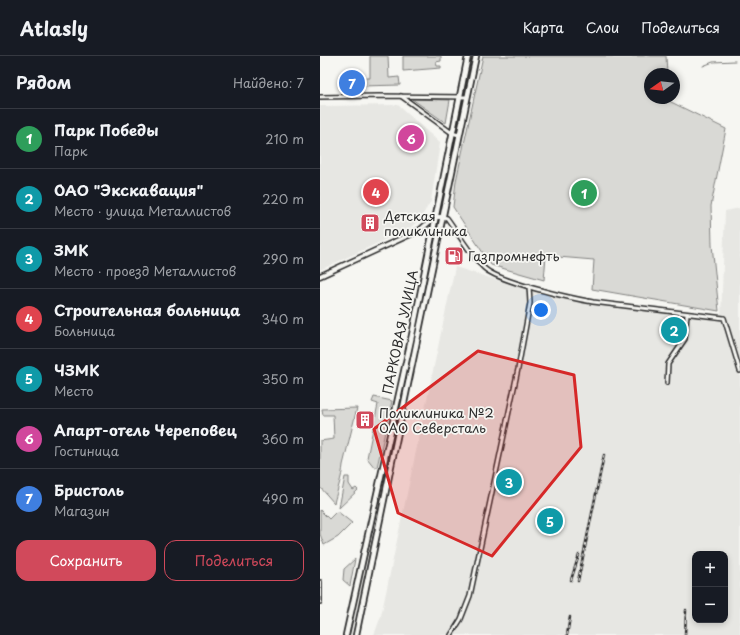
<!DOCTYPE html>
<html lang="ru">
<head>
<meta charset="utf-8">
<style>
	:root { --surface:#171b24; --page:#20242c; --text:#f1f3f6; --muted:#9ea1a6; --line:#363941; --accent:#d1495b }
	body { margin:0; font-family:"Playpen Sans",sans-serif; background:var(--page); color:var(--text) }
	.controls { position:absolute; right:12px; bottom:12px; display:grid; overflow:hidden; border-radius:8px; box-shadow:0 2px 6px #0003 }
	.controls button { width:36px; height:36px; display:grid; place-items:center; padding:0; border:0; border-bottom:1px solid var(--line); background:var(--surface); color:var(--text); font:20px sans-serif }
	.compass { position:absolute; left:324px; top:12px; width:36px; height:36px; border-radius:50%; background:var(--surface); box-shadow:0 2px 6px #0003; rotate:255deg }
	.you { position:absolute; left:221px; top:254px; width:14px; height:14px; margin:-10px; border:3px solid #fff; border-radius:50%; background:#1a73e8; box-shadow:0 0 0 6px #1a73e833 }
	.badge { display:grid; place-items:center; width:26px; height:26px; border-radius:50%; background:var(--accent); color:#fff; font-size:13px; font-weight:700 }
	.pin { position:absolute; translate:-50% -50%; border:2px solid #fff; box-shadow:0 1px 4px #0006 }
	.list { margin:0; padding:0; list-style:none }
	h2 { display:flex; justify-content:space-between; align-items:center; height:52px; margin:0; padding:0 16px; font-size:17px }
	h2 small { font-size:13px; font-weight:400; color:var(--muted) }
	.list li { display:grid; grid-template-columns:26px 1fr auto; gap:12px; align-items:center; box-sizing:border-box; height:60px; padding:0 16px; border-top:1px solid var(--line) }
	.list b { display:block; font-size:15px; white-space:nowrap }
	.list p { margin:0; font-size:13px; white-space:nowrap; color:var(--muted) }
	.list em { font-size:13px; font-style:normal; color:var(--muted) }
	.actions { display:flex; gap:8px; padding:12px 16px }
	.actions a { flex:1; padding:9px 0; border:1px solid var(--accent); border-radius:12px; text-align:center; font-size:14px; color:var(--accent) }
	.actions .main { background:var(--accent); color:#fff }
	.map { position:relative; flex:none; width:420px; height:579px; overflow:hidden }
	header { display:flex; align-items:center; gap:24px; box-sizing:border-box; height:56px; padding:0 20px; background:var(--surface); border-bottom:1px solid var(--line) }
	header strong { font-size:19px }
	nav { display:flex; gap:22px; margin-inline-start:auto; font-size:14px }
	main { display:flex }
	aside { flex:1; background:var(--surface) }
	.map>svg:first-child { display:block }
</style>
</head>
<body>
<header>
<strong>Atlasly</strong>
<nav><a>Карта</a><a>Слои</a><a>Поделиться</a></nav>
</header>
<main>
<aside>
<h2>Рядом<small>Найдено: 7</small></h2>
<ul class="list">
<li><span class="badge" style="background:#2e9e5b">1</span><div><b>Парк Победы</b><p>Парк</p></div><em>210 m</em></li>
<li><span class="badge" style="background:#0f9aa8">2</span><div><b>ОАО &quot;Экскавация&quot;</b><p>Место · улица Металлистов</p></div><em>220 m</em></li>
<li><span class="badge" style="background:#0f9aa8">3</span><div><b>ЗМК</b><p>Место · проезд Металлистов</p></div><em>290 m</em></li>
<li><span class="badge" style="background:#e0444e">4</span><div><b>Строительная больница</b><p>Больница</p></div><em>340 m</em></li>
<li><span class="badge" style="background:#0f9aa8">5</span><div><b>ЧЗМК</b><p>Место</p></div><em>350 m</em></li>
<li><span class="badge" style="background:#d1479c">6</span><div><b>Апарт-отель Череповец</b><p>Гостиница</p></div><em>360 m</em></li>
<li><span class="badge" style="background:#3f7fe0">7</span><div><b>Бристоль</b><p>Магазин</p></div><em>490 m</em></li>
</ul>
<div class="actions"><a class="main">Сохранить</a><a>Поделиться</a></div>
</aside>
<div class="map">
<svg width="420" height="579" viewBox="0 0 420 579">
	<rect width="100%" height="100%" fill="#f6f6f2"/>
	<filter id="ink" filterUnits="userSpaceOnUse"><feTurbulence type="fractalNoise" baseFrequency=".025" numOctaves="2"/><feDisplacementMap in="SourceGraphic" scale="8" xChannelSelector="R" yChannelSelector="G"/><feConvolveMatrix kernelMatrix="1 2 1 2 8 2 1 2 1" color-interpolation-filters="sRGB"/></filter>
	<g filter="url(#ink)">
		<g fill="#e7e7e3" fill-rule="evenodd">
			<polygon points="78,49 120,87 111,145 100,163 90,172 0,214 0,50"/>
			<path d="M420,152v427h-366l7,-19 74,-349 93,29 173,22 4,-107zM375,498h30v66h-30z"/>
		</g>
		<g fill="#d9d9d5" stroke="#828280">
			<polygon points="50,0 68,0 69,22 79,21 80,29 41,30 41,22 50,22"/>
			<polygon points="83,0 121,0 121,5 116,6 117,10 121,10 121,12 83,15"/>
			<polygon points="163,0 346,0 347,18 330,18 330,42 348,42 349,45 406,73 391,150 392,189 399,255 272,233 274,204 226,200 224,224 171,209 133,151 136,125"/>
			<polygon points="92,43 130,44 126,67"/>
			<polygon points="54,341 72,345 57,411 55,412 47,402 58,348 52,346"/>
			<path d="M37,352l-14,57c-1,12 -6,26 -9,38l-14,-16v-46l14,-2 -1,-24h-10l-1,-6z"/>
			<polygon points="25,421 29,421 29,428 33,434 36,432 38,434 19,452"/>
			<polygon points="0,454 9,463 17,455 32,467 18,481 4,489 0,478"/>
			<polygon points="35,503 30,530 23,524 24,513"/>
		</g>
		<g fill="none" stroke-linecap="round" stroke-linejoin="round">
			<polyline stroke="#7a7a78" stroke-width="1" points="383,10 393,6 415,5"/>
			<defs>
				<g id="minor">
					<polyline points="81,40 132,77 139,79"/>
					<polyline points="0,41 59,40 147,41"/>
					<path d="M123,161l4,1c11,15 25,39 37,50 15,14 86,30 109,34l131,16 16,53"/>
					<polyline points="347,327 348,308 365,283 367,258"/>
					<polyline points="0,526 0,546"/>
					<polyline points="131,579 141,563 150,540 198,313 210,247 209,230"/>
				</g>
				<polyline id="tertiary" points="0,220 100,174 115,161 123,161"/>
				<g id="secondary">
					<polyline points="26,579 92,279 148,0"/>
					<polyline points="36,579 156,0"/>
				</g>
			</defs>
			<use href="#minor" stroke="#2b2b2b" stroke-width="6"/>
			<use href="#tertiary" stroke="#2b2b2b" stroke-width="7"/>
			<use href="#secondary" stroke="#2b2b2b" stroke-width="8"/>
			<use href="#minor" stroke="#f6f6f2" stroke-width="3"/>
			<use href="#tertiary" stroke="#f6f6f2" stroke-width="4"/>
			<use href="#secondary" stroke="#f6f6f2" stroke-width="4.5"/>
			<defs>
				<g id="rail">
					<polyline points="251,524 259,499"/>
					<polyline points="258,525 284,399"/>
					<polyline points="247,579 250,561"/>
					<polyline points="365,579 366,554"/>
				</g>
			</defs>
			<use href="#rail" stroke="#2b2b2b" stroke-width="2.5"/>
			<use href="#rail" stroke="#f6f6f2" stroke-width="1" stroke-dasharray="3" stroke-linecap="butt"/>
		</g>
	</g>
	<path fill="#d62828" fill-opacity="0.2" stroke="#d62828" stroke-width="3" stroke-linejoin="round" d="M158,295l96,24 7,72 -89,109 -94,-43 -24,-84z"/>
	<defs>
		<symbol id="building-square" viewBox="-11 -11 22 22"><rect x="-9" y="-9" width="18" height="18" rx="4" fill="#d1495b" stroke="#f6f6f2"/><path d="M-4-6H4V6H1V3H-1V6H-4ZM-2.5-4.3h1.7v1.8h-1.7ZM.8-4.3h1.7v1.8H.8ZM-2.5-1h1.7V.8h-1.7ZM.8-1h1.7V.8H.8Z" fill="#fff"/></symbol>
		<symbol id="fuel-square" viewBox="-11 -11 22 22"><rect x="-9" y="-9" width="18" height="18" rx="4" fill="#d1495b" stroke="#f6f6f2"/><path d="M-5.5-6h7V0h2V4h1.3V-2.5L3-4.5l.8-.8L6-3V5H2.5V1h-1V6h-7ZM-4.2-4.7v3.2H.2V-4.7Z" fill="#fff"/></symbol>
	</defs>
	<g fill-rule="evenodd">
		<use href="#building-square" x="39" y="156" width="22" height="22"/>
		<use href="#fuel-square" x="123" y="189" width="22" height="22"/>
		<use href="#building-square" x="34" y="353" width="22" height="22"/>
	</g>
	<g text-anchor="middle" stroke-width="3.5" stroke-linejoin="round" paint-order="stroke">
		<g font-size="13" fill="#2b2b2b" stroke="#f6f6f2" text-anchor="start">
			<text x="64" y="165">Детская<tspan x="64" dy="15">поликлиника</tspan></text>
			<text x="148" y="205">Газпромнефть</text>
			<text x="59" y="362">Поликлиника №2<tspan x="59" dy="15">ОАО Северсталь</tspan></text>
		</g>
		<g font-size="13" fill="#2b2b2b" stroke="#f6f6f2">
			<text transform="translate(80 276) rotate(-78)" y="5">ПАРКОВАЯ УЛИЦА</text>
		</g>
	</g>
</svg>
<div class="controls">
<button>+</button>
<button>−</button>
</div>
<svg class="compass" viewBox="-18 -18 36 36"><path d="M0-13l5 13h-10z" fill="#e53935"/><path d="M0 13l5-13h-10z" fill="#9ea1a6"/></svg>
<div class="you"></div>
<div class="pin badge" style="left:264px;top:137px;background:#2e9e5b">1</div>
<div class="pin badge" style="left:354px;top:274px;background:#0f9aa8">2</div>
<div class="pin badge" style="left:189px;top:426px;background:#0f9aa8">3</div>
<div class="pin badge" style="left:56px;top:136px;background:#e0444e">4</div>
<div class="pin badge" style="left:230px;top:465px;background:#0f9aa8">5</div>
<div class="pin badge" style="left:91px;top:82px;background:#d1479c">6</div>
<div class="pin badge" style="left:32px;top:27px;background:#3f7fe0">7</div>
</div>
</main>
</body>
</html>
